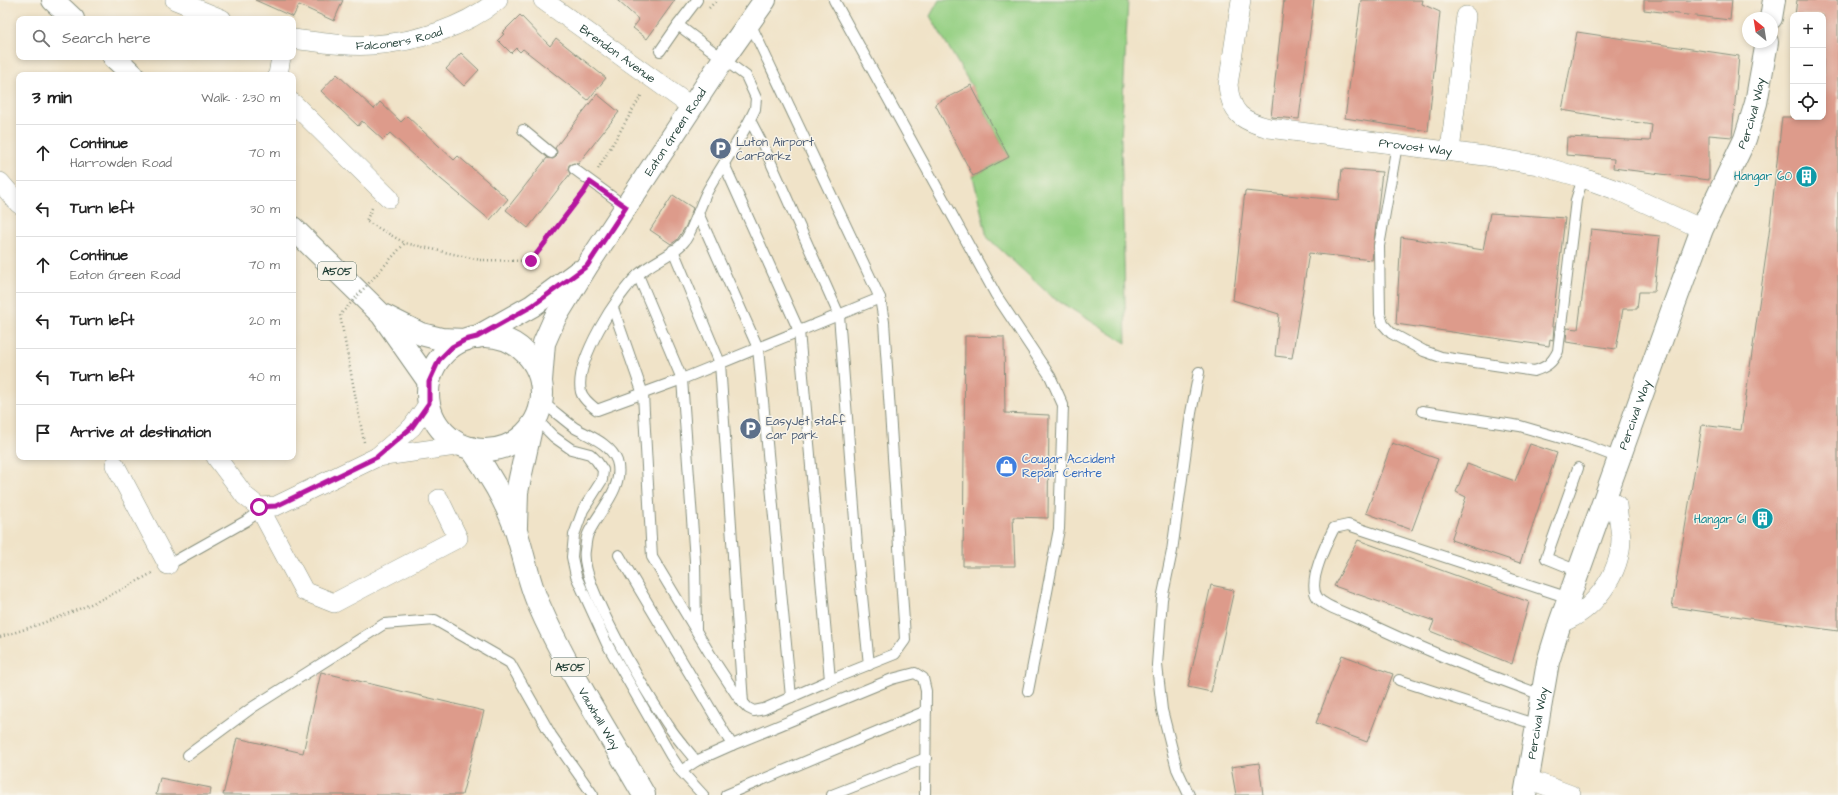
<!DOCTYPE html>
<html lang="en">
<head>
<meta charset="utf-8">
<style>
	:root { --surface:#fff; --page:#f6f6f6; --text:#222; --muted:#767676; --line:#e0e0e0 }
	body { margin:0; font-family:"Architects Daughter",sans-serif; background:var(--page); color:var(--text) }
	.controls { position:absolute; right:12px; top:12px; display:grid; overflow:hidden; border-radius:8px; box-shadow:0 2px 6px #0003 }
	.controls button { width:36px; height:36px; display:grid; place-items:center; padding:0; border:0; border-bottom:1px solid var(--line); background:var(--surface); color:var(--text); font:20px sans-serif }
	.compass { position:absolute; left:1742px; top:12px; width:36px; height:36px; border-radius:50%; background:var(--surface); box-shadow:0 2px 6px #0003; rotate:330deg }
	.stop { position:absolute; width:12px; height:12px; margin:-9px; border:3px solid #b5179e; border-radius:50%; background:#fff }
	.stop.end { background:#b5179e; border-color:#fff; box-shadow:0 1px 4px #0008 }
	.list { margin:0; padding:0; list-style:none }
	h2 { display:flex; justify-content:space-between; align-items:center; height:52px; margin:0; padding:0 16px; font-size:17px }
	h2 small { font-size:13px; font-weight:400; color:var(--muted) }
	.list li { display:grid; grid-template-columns:26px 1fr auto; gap:12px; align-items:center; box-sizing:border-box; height:56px; padding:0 16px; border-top:1px solid var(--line) }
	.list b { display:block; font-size:15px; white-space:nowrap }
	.list p { margin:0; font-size:13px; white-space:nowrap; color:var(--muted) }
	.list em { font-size:13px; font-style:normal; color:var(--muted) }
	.icon { flex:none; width:22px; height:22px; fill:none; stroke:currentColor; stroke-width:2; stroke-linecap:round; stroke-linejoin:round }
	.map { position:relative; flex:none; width:1838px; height:795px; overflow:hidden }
	.search { position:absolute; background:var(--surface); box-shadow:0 2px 6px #0003; left:16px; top:16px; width:280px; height:44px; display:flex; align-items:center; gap:10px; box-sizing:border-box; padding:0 14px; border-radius:8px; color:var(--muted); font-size:15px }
	.panel { position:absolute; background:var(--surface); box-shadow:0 2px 6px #0003; left:16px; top:72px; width:280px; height:388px; border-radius:8px }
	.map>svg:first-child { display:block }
</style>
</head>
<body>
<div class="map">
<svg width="1838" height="795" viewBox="0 0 1838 795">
	<rect width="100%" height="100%" fill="#f7f3e8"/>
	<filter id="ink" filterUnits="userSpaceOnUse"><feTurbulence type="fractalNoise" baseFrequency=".025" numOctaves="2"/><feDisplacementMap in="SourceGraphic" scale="8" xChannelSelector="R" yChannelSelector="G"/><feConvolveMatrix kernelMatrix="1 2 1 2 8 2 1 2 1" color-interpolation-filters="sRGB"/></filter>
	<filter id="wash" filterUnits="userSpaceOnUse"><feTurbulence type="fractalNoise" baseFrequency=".012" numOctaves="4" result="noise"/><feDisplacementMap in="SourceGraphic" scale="16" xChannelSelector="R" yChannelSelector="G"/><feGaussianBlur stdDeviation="0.9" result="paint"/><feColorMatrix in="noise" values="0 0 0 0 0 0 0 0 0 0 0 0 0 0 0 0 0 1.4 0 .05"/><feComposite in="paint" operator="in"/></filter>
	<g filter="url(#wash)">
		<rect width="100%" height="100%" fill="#f0e3c8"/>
		<polygon fill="#95d083" stroke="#5a865c" points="939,0 1128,0 1121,140 1126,343 1052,297 987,237 973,176 1009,157 971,85 930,16"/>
		<g id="blocks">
			<g fill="#dd9b8b">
				<polygon points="255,0 343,0 334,21 299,5 293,17"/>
				<polygon points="617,0 675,0 647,39 633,28 639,20"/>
				<polygon points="1284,0 1314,0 1299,119 1271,117"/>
				<polygon points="1361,0 1423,0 1422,4 1440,12 1428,131 1345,118"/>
				<polygon points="1644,0 1732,0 1730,20 1644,10"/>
				<polygon points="1797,0 1838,0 1838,631 1672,607 1702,425 1741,430 1769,234 1782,117 1823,117 1823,15 1795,15"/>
				<polygon points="520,15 550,46 556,38 606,78 588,100 523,49 520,52 516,48 511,53 498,40 504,34 502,33"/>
				<polygon points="1577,32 1739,56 1732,137 1709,135 1709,180 1613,168 1614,159 1566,155 1567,137 1650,141 1652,125 1562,110"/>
				<polygon points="461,53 479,70 464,86 446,69"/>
				<polygon points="337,74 374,109 380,102 401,122 407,116 454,160 458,156 508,199 490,220 430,170 390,133 383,140 362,121 358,126 321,91"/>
				<polygon points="971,85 1009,157 973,176 935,104"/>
				<polygon points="597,94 619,112 578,164 574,163 569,165 568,169 570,174 528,228 506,210 547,158 553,159 556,157 557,151 555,148"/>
				<polygon points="1342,169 1382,172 1372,260 1309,253 1292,358 1275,356 1279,314 1233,300 1245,191 1339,200"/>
				<polygon points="673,195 693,208 686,226 677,240 671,244 650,230"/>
				<polygon points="1490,213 1565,218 1552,326 1554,326 1553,340 1550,339 1549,346 1396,324 1401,237 1483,250"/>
				<polygon points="1591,229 1660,236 1654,292 1639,292 1637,309 1623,309 1616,349 1566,342 1567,328 1578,329"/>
				<polygon points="965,336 1004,337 1005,413 1049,415 1048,518 1013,517 1015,566 963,566"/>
				<polygon points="1392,443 1438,459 1412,530 1366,513"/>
				<polygon points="1530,444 1557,453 1520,563 1451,540 1466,497 1456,492 1467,464 1515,481"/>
				<polygon points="1358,540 1529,602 1512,664 1430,631 1434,621 1334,586"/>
				<polygon points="1211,585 1234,590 1211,692 1188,687"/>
				<polygon points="1342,655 1393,674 1367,742 1316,723"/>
				<polygon points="321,672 484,711 462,795 223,795 237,738 303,753"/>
				<polygon points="1259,763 1263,795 1236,795 1231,767"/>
				<polygon points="160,778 211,788 210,795 156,795"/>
			</g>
		</g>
	</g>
	<g filter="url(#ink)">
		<use href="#blocks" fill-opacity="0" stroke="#88907e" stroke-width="1"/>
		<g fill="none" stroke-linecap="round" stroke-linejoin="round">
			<defs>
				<g id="service">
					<path d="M697,0l-19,25 68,51 10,22 -1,11c-13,29 -32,54 -47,81 -8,14 -15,42 -25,53 -12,13 -31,19 -44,31 -22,20 -65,88 -58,118 2,7 10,13 16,18l85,-31 198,-81"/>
					<polyline points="834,0 996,295 1050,376 1063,405 1059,529 1028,691"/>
					<polyline points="660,51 678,25"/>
					<polyline points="750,120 764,147 839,315 857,546 869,665"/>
					<polyline points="523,130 551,153"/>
					<path d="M1397,145l-18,101 1,68 3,10 8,9 33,18 17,6 93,14c13,-4 18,-8 24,-20l18,-151 7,-22"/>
					<polyline points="724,164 799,331 830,680"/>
					<polyline points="574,169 626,207"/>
					<polyline points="698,213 758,348 791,697"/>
					<polyline points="673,250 720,363 743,703"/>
					<polyline points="638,275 682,379 695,561 696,629"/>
					<polyline points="613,308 643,394 652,557 713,659 738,697 748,708 754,711 764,709 830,680 895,654 905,640 904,622 884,322 880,298 749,21"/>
					<path d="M542,402c11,8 22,18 33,26 14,8 36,16 42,33 8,26 -18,50 -28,71 -3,5 -3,12 -4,18 -6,33 62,144 83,175 8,13 19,24 28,36"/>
					<polyline points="1422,411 1520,426 1585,445 1619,458"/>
					<polyline points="536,419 554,437 571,449 590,454 596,460 603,470 602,480 583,510 574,535 572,557 576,576 607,644 671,756 681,771 703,795"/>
					<polyline points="1578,468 1546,558 1578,571"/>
					<polyline points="619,555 732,745"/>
					<polyline points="168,565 246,521 254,515 259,507"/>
					<polyline points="1399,680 1537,725"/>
					<path d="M1542,695c-64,-23 -126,-49 -188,-78 -9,-4 -32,-12 -37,-20 -10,-15 10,-55 17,-69l14,-3 221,73"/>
					<polyline points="188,755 253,707 384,624 435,620 510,663 551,735 593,795"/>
					<polyline points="681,771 696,761 732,745 892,679 915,673 923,678 926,691 925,795"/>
					<polyline points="726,795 926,711"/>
					<polyline points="832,795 926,758"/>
					<polyline points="1189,795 1177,769 1162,710 1157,665 1162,599 1172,551 1191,413 1199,372"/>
				</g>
				<g id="minor">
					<polyline points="175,0 222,19"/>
					<path id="s1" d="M543,0l149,107"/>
					<path id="s2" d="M1241,0l-13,85c3,29 14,36 41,43l216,28 53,9 45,13 36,13 83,38"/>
					<path id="s3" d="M293,39c25,3 55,8 79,6 45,-3 91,-17 126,-45"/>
					<polyline points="278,75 281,57"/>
					<polyline points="293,103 389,198"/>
					<polyline points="1450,151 1466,16"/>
					<polyline points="0,182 19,204"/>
					<polyline points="216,457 245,496 259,507"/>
					<polyline points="377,457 412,427 429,403"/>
					<polyline points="115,465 168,565"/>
					<polyline points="259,507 304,591 334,603 458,538 439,499"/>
					<polyline points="259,507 276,506 377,457 463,445"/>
					<path d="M1560,623c33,-11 61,-49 61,-85 -1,-11 -3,-22 -4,-33l-11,-9"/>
					<polyline points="1528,779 1571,795"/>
				</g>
				<g id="tertiary">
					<polyline points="1771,18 1774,0"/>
					<polyline points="477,337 532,306 578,272"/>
					<path id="s4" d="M541,381l3,-38 11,-25 32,-52 137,-208 41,-58"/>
					<path id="s5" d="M1525,795l23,-133 12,-39 114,-318 28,-76 43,-90 11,-36 11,-61"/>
				</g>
				<g id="primary">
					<polyline points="53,0 73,19"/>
					<polyline points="114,57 133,75"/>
					<polyline points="293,228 382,315 429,382"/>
					<polyline points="385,316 421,334 441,339 465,340"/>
					<circle cx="485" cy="393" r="57"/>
					<path id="s6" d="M471,448c16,22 37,57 45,83 8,24 12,49 22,72 29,67 70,129 106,192"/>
					<polyline points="516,526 517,492 531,428"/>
				</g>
			</defs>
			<use href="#service" stroke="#88907e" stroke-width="12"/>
			<use href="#minor" stroke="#88907e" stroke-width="20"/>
			<use href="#tertiary" stroke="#88907e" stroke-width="24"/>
			<use href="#primary" stroke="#88907e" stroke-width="24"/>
			<g stroke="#88907e" stroke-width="2.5" stroke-dasharray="1 3" stroke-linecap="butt">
				<polyline points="709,8 717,0"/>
				<polyline points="598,169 642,94"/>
				<polyline points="372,208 366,221 405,243"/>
				<polyline points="480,260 531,261 584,192"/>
				<path d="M0,637c53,-16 104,-36 152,-64"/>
			</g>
			<use href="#service" stroke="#fff" stroke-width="10"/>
			<use href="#minor" stroke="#fff" stroke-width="19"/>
			<use href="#tertiary" stroke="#fff" stroke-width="22"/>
			<use href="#primary" stroke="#fff" stroke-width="22"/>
			<polyline stroke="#88907e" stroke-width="2.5" stroke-dasharray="1 3" stroke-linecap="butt" points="364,442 340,315 405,243 480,260"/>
		</g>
	</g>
	<g fill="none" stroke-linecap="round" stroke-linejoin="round" filter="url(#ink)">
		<polyline stroke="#b5179e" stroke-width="5" points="259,507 276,506 377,457 412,427 429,403 429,382 439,360 452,347 465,340 477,337 532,306 587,266 626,207 590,182 584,192 531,261"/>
	</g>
	<defs>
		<symbol id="parking-disc" viewBox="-11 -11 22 22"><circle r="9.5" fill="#5c6f8a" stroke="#f7f3e8"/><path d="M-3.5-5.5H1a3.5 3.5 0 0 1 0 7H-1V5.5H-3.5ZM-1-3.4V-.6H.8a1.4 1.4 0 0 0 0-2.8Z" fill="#fff"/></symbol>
		<symbol id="building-disc" viewBox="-11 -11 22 22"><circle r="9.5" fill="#0f9aa8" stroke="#f7f3e8"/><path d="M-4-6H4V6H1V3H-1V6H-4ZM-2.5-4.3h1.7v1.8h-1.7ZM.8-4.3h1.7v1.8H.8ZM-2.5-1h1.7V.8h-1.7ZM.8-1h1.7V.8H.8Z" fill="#fff"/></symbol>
		<symbol id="shop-disc" viewBox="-11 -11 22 22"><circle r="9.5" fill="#3f7fe0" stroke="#f7f3e8"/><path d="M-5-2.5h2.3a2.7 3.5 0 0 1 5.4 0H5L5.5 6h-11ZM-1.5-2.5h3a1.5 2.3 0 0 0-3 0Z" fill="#fff"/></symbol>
	</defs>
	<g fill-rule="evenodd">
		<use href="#parking-disc" x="708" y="136" width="25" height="25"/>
		<use href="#building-disc" x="1794" y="164" width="25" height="25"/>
		<use href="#parking-disc" x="738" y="416" width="25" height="25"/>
		<use href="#shop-disc" x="994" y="454" width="25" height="25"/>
		<use href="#building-disc" x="1750" y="506" width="25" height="25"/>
	</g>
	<g text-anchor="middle" stroke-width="3" stroke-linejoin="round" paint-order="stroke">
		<g fill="#f7f3e8" stroke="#60746a" stroke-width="1">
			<rect x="318" y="262" width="38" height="18" rx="3"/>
			<rect x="551" y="658" width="38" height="18" rx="3"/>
		</g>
		<g font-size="11" font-weight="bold" fill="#1f3d34">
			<text x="337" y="275">A505</text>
			<text x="570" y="671">A505</text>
		</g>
		<g font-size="12" fill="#1f3d34" stroke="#f7f3e8">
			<text dy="4" stroke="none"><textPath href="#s3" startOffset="107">Falconers Road</textPath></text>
			<text dy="4" stroke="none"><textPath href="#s1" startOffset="92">Brendon Avenue</textPath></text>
			<text dy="4" stroke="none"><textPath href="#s5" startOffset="721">Percival Way</textPath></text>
			<text dy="4" stroke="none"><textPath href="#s4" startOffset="287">Eaton Green Road</textPath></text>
			<text dy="4" stroke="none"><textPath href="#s2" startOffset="299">Provost Way</textPath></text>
			<text dy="4" stroke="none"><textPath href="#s5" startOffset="397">Percival Way</textPath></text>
			<text dy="4" stroke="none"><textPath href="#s6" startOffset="301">Vauxhall Way</textPath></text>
			<text dy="4" stroke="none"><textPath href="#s5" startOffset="73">Percival Way</textPath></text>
		</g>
		<g font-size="12" fill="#4e5e75" stroke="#f7f3e8" text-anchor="start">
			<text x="736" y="146">Luton Airport<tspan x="736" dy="14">CarParkz</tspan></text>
			<text x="766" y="425">EasyJet staff<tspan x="766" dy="14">car park</tspan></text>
		</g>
		<g font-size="12" fill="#0d838f" stroke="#f7f3e8" text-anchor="end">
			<text x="1792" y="180">Hangar 60</text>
			<text x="1746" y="523">Hangar 61</text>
		</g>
		<g font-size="12" fill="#366cbe" stroke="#f7f3e8" text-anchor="start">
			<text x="1022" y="463">Cougar Accident<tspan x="1022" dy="14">Repair Centre</tspan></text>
		</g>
	</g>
</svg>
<div class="controls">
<button>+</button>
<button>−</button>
<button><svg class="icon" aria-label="locate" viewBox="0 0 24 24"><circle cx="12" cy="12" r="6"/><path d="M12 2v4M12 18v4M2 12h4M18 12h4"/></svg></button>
</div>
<svg class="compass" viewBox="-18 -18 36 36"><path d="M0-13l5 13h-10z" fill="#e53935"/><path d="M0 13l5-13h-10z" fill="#767676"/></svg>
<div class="stop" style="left:259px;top:507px"></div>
<div class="stop end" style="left:531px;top:261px"></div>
<div class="search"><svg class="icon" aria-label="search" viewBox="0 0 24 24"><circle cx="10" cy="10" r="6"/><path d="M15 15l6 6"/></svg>Search here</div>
<section class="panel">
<h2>3 min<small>Walk · 230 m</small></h2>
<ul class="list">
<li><svg class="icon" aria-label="ahead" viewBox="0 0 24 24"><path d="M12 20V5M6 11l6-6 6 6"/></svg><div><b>Continue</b><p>Harrowden Road</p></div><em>70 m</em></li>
<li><svg class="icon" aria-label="left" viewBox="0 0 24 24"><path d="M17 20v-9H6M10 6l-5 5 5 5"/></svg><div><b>Turn left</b></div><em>30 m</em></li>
<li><svg class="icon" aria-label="ahead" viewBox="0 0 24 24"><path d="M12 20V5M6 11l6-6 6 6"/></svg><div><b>Continue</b><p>Eaton Green Road</p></div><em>70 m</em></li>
<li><svg class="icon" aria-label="left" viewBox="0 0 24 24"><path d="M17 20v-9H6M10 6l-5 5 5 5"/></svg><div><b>Turn left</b></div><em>20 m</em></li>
<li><svg class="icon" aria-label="left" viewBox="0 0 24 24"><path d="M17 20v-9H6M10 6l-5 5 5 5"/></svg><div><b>Turn left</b></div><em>40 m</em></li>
<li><svg class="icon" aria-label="arrive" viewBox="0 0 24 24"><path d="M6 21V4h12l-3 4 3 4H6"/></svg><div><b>Arrive at destination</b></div></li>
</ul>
</section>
</div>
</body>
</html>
